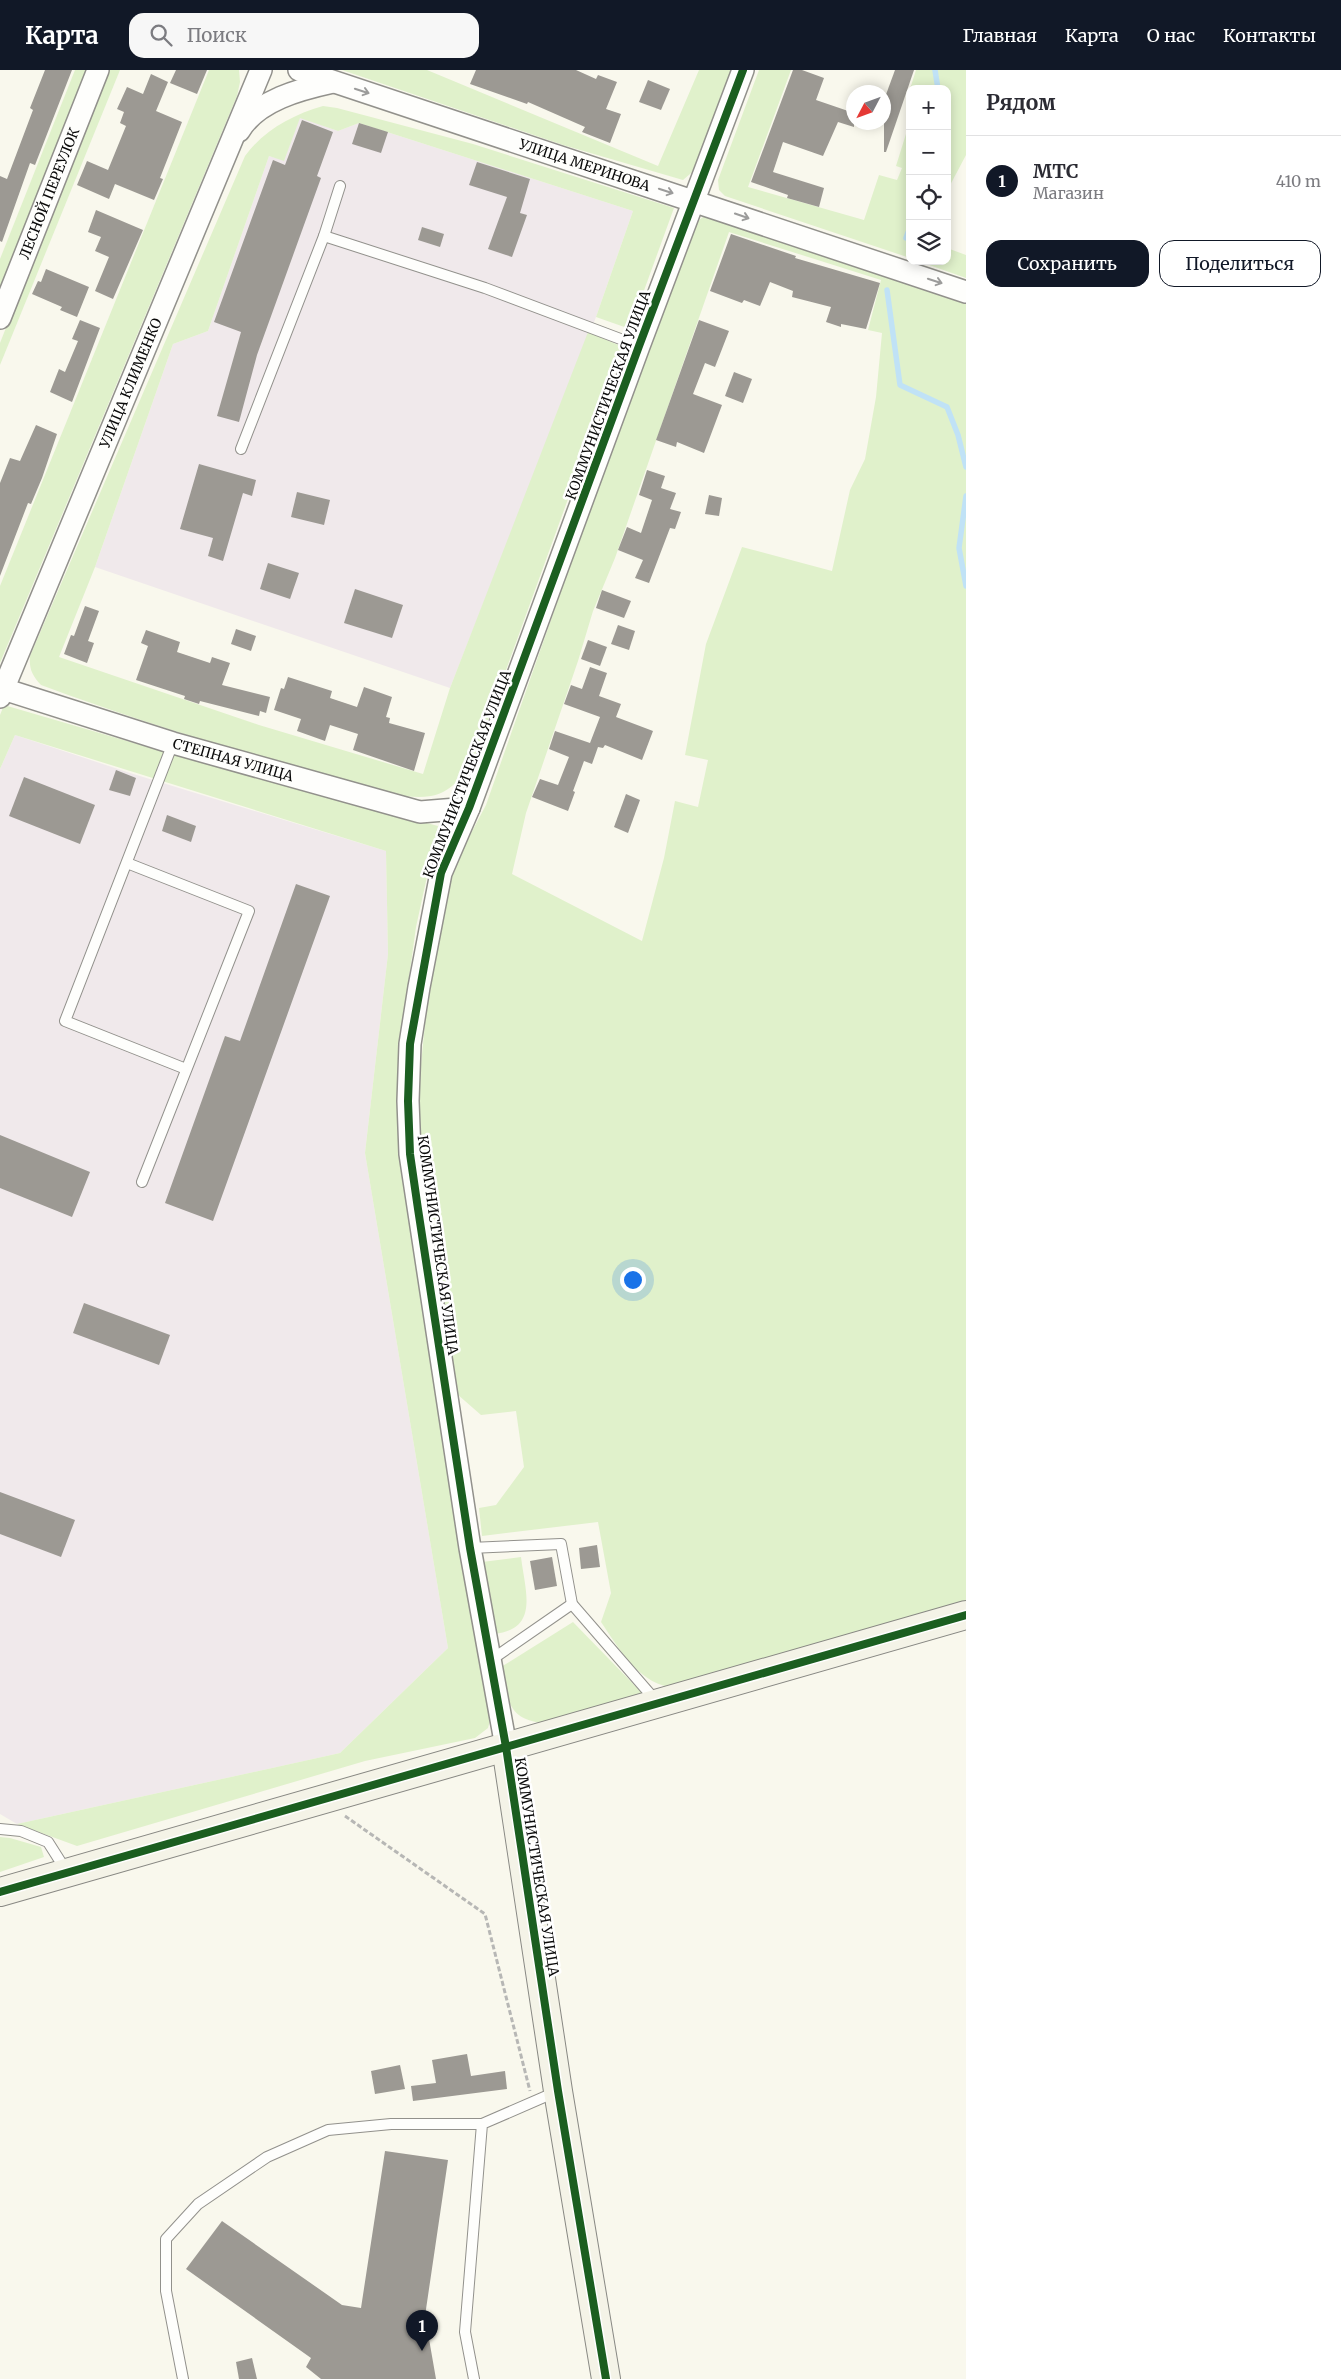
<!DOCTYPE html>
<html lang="ru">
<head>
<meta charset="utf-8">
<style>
	:root { --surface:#fff; --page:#f7f7f7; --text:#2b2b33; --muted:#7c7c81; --line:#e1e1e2; --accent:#111827 }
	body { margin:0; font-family:Merriweather,serif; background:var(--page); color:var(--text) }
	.controls { position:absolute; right:15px; top:15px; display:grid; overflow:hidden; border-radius:10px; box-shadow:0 2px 12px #0003 }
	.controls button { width:45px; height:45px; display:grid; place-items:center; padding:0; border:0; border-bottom:1px solid var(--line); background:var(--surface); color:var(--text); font:25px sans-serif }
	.compass { position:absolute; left:846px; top:15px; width:45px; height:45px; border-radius:50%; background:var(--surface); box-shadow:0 2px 12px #0003; rotate:229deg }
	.you { position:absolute; left:632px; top:1209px; width:18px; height:18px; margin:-12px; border:4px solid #fff; border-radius:50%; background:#1a73e8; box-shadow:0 0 0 8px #1a73e833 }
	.badge { display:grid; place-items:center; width:32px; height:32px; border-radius:50%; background:var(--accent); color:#fff; font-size:16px; font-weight:700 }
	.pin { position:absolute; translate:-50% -41px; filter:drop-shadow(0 1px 2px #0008) }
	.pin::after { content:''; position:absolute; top:26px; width:18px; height:15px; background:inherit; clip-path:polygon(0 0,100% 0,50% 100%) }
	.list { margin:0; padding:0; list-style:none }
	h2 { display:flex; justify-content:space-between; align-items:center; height:65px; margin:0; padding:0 20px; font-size:21px }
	h2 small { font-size:16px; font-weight:400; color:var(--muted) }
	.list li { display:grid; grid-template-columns:32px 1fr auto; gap:15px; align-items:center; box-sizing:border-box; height:90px; padding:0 20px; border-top:1px solid var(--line) }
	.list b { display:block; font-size:19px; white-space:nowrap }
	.list p { margin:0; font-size:16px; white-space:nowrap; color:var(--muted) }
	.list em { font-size:16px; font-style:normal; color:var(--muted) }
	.actions { display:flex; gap:10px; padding:15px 20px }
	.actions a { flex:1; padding:11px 0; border:1px solid var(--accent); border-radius:15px; text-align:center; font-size:18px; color:var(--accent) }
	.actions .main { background:var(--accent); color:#fff }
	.icon { flex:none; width:28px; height:28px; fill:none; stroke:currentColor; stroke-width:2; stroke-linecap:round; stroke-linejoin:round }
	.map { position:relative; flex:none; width:966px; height:2309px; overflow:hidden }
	header { display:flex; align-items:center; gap:30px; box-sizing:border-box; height:70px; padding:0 25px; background:var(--accent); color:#fff }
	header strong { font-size:24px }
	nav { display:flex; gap:28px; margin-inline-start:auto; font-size:18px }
	.search { width:350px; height:45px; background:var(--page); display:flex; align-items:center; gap:12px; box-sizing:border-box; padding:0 18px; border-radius:15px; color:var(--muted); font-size:19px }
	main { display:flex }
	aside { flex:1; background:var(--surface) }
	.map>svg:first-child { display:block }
</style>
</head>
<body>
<header>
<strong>Карта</strong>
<div class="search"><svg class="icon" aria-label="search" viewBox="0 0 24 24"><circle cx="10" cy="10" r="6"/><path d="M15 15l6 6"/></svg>Поиск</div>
<nav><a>Главная</a><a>Карта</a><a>О нас</a><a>Контакты</a></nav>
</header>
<main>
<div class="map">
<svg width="966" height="2309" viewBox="0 0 966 2309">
	<rect width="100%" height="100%" fill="#f9f8ed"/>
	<g fill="#f0e9eb">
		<polygon points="300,47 338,61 359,53 633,141 596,247 450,618 95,497 173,274 208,261 269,86 284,90"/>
		<polygon points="15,665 130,703 386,781 388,884 365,1083 448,1578 340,1683 17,1754 0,1744 0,699"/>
	</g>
	<g fill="#e0f1cb" fill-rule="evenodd">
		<polygon points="75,0 90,0 0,226 0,189"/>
		<polygon points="108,0 120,0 0,295 0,273"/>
		<polygon points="209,0 239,0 240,12 237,26 0,593 0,516"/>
		<polygon points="342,0 427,0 658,96 699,0 736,0 697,98 683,110 563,75"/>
		<polygon points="759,0 791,0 748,117 864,150 879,105 897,110 902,98 896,96 910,51 910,188 725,126 719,120 718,110"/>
		<polygon points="916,0 966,0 966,85 947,121 947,19 910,19"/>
		<path d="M323,36l14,2 136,36 201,64 -44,121 -34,-12 37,-106 -274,-88 -21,8 -38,-13 -16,43 -15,-5 -61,175 -35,13 -78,223 -36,90 200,68 164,49 27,-86 138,-356 35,15 -147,406c-11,19 -22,39 -45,43 -30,5 -64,-10 -93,-18 -100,-26 -200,-57 -297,-93 -9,-10 -12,-16 -11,-29l215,-500c19,-26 47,-41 78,-50z"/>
		<path d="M712,146l254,86v1300l-297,85c-32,-6 -51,-40 -68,-65l10,-29 -13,-71 -116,14 -3,-28 17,-3 28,-38 -8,-56 -35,4 -24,-21 -38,-270 1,-49 10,-103 21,-101 35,-66 132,-376 77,-206 8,-6zM729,162l152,48 -13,50 14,3 -6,64 -11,62 -15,31 -18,81 -90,-24 -36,97 -21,111 23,5 -10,47 -23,-6 -11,57 -22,83 -130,-67 14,-61 52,-152 15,-50 22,-53z"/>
		<polygon points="947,178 966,185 966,208 918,191 947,191"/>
		<polygon points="4,635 185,688 438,756 416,857 401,966 397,1025 399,1072 418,1205 492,1644 488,1658 475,1668 365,1691 77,1776 17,1754 340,1683 448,1578 365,1083 388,884 386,781 15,665 0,699 0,645"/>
		<path d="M521,1487c4,34 19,72 -27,77l-12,-72z"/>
		<path d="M573,1552l70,72 -92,30c-44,-3 -42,-20 -50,-57z"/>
		<polygon points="0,1767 10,1768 41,1777 44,1787 0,1802"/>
	</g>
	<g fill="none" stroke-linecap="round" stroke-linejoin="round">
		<g stroke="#c0e2f6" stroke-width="5.5">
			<polyline points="935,0 938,19"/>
			<polyline points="906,168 910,157"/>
			<polyline points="887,220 900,315 947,337 958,365 966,397"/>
			<polyline points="966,426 959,478 966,516"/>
		</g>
	</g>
	<g fill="#9c9993">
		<polygon points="45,0 72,0 35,95 30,93 2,172 0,171 0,106 7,109 33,40 30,38"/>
		<polygon points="176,0 207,0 197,24 170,13"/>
		<polygon points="476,0 576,0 596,9 598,5 617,12 606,39 621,44 610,73 582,62 585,57 528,32 527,34 470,14"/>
		<polygon points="793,0 802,0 824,8 816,30 854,43 854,57 838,52 823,86 783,72 773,102 824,118 819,137 787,128 788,125 751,112"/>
		<polygon points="895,0 914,0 886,82 884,82 884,30"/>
		<polygon points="151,4 168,12 156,41 182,52 160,108 163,109 154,130 115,114 109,129 77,115 87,91 108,100 126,56 120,53 124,42 117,39 127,17 143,24"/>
		<polygon points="648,10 670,19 661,40 639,32"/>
		<polygon points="302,50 333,62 317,106 321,108 257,285 239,352 217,346 241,262 214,252 273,90 285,95"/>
		<polygon points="359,53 388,62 381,83 352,74"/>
		<polygon points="477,92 530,109 520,143 527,145 512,187 488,179 507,127 469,115"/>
		<polygon points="96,140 143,160 113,229 95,221 109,187 95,181 101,167 88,162"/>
		<polygon points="422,157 444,164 440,177 418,170"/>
		<polygon points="731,164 796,186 795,188 880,213 866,259 841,254 841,257 826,252 831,237 792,227 793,221 770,212 760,236 744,230 742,233 710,221"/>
		<polygon points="46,199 89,217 77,247 60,240 62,237 32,224 38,211 41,212"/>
		<polygon points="80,250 100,258 72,332 50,322 59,299 65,302 78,271 72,269"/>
		<polygon points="699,250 729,261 715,297 705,293 693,324 722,335 704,383 677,372 676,377 656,370"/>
		<polygon points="734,302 752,309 743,333 725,326"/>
		<polygon points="36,355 57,364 42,408 31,434 28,433 0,506 0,413 10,388 20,391"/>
		<polygon points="199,394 256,410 252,426 243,423 223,491 208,486 213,468 180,459"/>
		<polygon points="647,400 665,406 661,418 676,423 670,439 681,442 675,459 670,458 649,513 635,508 643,490 618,480 627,457 641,463 652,430 639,425"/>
		<polygon points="297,422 330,430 324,455 291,447"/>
		<polygon points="709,425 722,428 719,446 705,444"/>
		<polygon points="268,493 299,503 290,529 260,519"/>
		<polygon points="355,519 403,535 392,568 344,553"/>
		<polygon points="602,520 631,531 624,548 596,538"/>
		<polygon points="85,536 99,541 88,571 94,573 87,593 64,584 71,565 74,566"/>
		<polygon points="618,555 635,561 629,580 611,574"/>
		<polygon points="236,559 256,566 251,581 231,574"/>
		<polygon points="146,560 180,572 177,582 210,593 212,587 230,593 222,615 270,627 266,643 260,641 259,646 200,631 199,634 184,629 185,626 136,610 148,576 141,573"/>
		<polygon points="588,570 607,577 600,596 581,589"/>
		<polygon points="590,597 607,603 599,626 621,634 616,647 653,661 642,690 605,675 603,678 598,677 592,694 584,691 573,721 575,722 568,741 532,727 540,709 558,715 569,687 549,679 555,661 590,673 600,647 564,634 571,615 582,619"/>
		<polygon points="288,607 332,621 330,628 357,637 364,617 392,627 386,647 390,648 389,653 425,663 414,701 353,680 358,664 330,655 325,671 297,661 301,649 274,640 281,618 284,619"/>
		<polygon points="116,700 136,708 130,726 109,720"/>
		<polygon points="24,707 95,735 80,774 9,746"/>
		<polygon points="626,724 640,730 628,763 614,757"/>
		<polygon points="167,745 196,756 191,772 162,761"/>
		<polygon points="296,814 330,826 213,1151 165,1133 225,966 240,971"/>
		<polygon points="0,1065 90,1102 72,1147 0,1118"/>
		<polygon points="84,1233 170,1265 159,1295 73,1263"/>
		<polygon points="0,1422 75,1450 61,1487 0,1464"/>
		<polygon points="597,1475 600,1497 581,1499 579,1478"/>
		<polygon points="552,1487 557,1516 535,1520 530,1491"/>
		<polygon points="467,1984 471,2006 505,2001 507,2019 413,2031 411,2016 436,2013 432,1990"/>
		<polygon points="400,1995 405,2019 375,2024 371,2001"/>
		<polygon points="385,2081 448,2090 425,2246 436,2309 321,2309 306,2297 311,2288 186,2199 222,2151 342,2235 361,2238"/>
		<polygon points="252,2288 257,2309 239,2309 236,2292"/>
	</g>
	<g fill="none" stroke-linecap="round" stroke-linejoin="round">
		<defs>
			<g id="lane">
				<polyline points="324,166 485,218 639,276"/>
				<polyline points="241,379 324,166 340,116"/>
				<polyline points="173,673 65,951 186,999"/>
				<polyline points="127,793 249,841 142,1112"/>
				<polyline points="470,1478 561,1474 572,1534 657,1632"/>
				<polyline points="491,1590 572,1534"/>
				<polyline points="0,1759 21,1761 48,1772 67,1802"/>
				<polyline points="183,2309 166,2221 166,2169 198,2134 267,2087 328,2060 391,2054 482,2054"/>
				<polyline points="474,2309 465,2262 482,2054 558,2021"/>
			</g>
			<g id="street">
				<path id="s1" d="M299,0l667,222"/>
				<path d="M239,61c18,-31 62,-42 94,-49"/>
				<path id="s2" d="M0,248l98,-248"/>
				<path id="s3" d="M0,618l173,55 247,69 49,-4"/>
				<path id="s4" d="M0,627l261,-627"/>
				<polyline points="506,1677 470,1478 410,1084 408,1031 410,974 419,917 441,803 469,738 639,276 743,0"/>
			</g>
			<g id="secondary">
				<polyline points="506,1677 558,2021 606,2309"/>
				<polyline points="0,1822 966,1545"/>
			</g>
		</defs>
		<use href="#lane" stroke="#92918c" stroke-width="12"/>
		<use href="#street" stroke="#92918c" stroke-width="24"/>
		<use href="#secondary" stroke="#888883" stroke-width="30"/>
		<polyline stroke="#b7b7b5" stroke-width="3" stroke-dasharray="5 2.5" stroke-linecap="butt" points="345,1746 485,1844 530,2021"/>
		<use href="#lane" stroke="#fefefc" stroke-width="10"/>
		<use href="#street" stroke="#fefefc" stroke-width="21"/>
		<use href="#secondary" stroke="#f4f3e7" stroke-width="28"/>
		<defs>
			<g id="cycleway">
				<polyline points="0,1822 966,1545"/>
				<polyline points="606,2309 558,2021 506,1677 470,1478 418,1139 410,1084 408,1031 410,974 441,803 469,738 639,276 743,0"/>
			</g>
		</defs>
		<use href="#cycleway" stroke="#fff" stroke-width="11"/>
		<use href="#cycleway" stroke="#1b5e20" stroke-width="8"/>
	</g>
	<defs><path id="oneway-shaft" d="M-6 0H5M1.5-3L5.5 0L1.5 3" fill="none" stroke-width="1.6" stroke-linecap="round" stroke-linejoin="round" transform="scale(1.25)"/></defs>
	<g stroke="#9c9c9b">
		<use href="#oneway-shaft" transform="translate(362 21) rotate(18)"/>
		<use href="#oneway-shaft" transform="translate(666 121) rotate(18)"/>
		<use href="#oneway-shaft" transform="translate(742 146) rotate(19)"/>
		<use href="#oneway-shaft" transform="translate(935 211) rotate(18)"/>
	</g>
	<g text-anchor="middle" stroke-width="5" stroke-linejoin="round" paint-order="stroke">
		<g font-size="14" fill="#0a0a0a" stroke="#fff">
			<text dy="5" stroke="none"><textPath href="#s1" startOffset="301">УЛИЦА МЕРИНОВА</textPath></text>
			<text dy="5" stroke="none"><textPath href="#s2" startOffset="134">ЛЕСНОЙ ПЕРЕУЛОК</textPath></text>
			<text dy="5" stroke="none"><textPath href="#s4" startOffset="340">УЛИЦА КЛИМЕНКО</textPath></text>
			<text transform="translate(608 325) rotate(-70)" y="5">КОММУНИСТИЧЕСКАЯ УЛИЦА</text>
			<text dy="5" stroke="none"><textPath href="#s3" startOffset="244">СТЕПНАЯ УЛИЦА</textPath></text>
			<text transform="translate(467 704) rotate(-69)" y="5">КОММУНИСТИЧЕСКАЯ УЛИЦА</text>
			<text transform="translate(438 1175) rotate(82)" y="5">КОММУНИСТИЧЕСКАЯ УЛИЦА</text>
			<text transform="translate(537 1797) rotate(81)" y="5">КОММУНИСТИЧЕСКАЯ УЛИЦА</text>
		</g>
	</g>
</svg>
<div class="controls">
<button>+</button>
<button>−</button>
<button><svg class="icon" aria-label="locate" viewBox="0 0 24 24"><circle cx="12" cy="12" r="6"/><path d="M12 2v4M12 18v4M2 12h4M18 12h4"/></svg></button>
<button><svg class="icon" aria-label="layers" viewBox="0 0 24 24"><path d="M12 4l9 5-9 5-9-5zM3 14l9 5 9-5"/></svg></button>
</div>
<svg class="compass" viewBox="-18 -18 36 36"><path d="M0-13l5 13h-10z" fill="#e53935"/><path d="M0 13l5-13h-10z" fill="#7c7c81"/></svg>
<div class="you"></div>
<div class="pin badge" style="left:422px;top:2281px">1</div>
</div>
<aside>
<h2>Рядом<small></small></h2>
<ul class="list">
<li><span class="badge">1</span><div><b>МТС</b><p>Магазин</p></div><em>410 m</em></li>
</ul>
<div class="actions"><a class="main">Сохранить</a><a>Поделиться</a></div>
</aside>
</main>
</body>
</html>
